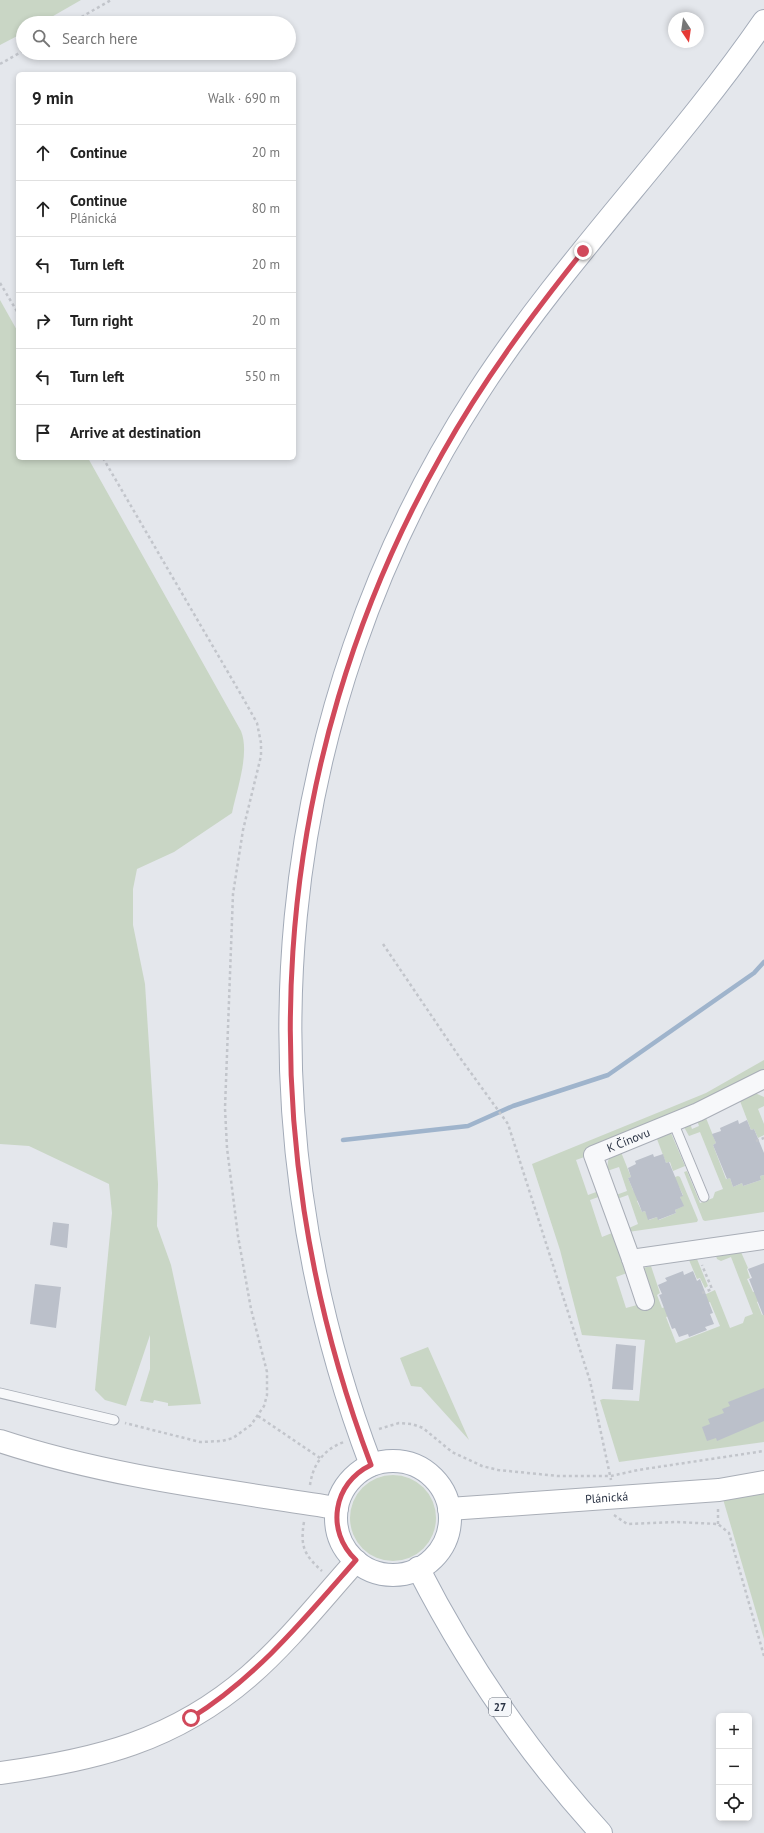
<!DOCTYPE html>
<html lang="en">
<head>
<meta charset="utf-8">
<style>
	:root { --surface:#fff; --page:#f6f6f6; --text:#222; --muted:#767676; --line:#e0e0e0 }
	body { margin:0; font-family:"PT Sans",sans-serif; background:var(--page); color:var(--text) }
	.controls { position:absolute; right:12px; bottom:12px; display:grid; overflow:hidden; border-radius:6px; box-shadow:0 2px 6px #0003 }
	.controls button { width:36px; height:36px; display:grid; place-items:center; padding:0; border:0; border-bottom:1px solid var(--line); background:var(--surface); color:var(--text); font:20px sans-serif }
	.compass { position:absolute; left:668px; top:12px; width:36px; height:36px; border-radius:50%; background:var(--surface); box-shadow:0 2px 6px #0003; rotate:167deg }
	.stop { position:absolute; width:12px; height:12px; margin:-9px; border:3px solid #d1495b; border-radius:50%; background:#fff }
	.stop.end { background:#d1495b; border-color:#fff; box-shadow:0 1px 4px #0008 }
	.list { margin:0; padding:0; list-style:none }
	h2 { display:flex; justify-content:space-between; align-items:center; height:52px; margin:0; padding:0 16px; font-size:17px }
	h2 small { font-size:13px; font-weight:400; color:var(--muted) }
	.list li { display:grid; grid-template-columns:26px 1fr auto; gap:12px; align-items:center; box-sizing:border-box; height:56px; padding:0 16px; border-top:1px solid var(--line) }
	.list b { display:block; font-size:15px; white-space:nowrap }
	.list p { margin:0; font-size:13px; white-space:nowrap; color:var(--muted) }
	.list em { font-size:13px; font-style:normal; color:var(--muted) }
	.icon { flex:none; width:22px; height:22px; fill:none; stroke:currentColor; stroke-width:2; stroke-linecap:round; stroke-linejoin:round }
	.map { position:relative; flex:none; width:764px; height:1833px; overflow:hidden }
	.search { position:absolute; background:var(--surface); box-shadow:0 2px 6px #0003; left:16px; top:16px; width:280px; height:44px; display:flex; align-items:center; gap:10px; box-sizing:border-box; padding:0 14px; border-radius:22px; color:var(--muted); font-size:15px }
	.panel { position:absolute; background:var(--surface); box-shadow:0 2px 6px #0003; left:16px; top:72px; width:280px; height:388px; border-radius:6px }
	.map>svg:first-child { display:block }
</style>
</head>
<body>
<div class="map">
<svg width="764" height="1833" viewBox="0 0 764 1833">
	<rect width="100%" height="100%" fill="#e4e7ec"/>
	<g fill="#c9d6c5">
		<polygon points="0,0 81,0 41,23 23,23 23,33 0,45"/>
		<path d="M0,300l18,32v126h70l153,273c9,22 -4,58 -9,82l-58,39 -37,17 -4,20v36l12,59 13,200 -1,42 14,39 30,139 -33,2v-3l-14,-3 -1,3 -13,-2 10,-32v-34l-24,71 -21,-6 -10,-10 17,-177 -3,-29 -80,-38 -29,-2z"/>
		<polygon points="764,1060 764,1070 733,1088 585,1150 587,1156 576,1160 588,1195 599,1191 601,1196 590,1200 602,1237 612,1233 627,1273 616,1277 626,1308 637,1305 638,1307 652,1302 643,1268 651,1266 660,1293 657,1295 662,1308 669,1306 672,1315 666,1317 676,1343 720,1326 710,1302 707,1303 704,1295 715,1290 730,1328 743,1323 745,1317 753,1314 731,1257 721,1261 717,1259 716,1256 741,1252 748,1268 747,1269 750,1278 747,1279 753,1292 759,1290 762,1299 757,1302 762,1315 764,1314 764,1442 619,1462 600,1400 603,1399 639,1401 645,1340 582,1335 560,1250 532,1164 706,1093"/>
		<polygon points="755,1093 764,1097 764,1106 758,1109 764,1124 764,1135 758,1138 754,1129 751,1130 740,1101"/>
		<polygon points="706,1118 716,1143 713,1145 726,1179 730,1178 733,1187 742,1183 743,1186 761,1180 760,1176 764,1175 764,1212 705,1221 703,1220 684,1172 687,1171 700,1203 713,1198 715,1192 723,1189 700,1132 689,1136 684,1127 690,1123 692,1129 699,1126 697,1120"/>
		<polygon points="671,1133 685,1166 673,1171 670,1162 666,1163 657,1139"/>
		<polygon points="621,1152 631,1177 628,1178 633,1190 643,1198 637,1201 642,1212 645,1211 649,1220 657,1217 659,1220 676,1213 675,1210 683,1206 680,1197 683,1195 679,1187 676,1187 672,1178 678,1176 680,1177 698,1220 697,1222 628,1232 629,1228 638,1224 628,1195 617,1199 616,1195 627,1191 619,1167 607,1171 608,1161 610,1157"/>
		<polygon points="697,1259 708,1286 705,1288 700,1278 697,1279 689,1260"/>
		<polygon points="428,1347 469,1440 421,1387 411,1386 400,1358"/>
		<circle cx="393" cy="1518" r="43"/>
		<polygon points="764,1491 764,1639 723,1499"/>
	</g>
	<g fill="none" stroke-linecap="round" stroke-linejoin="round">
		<polyline stroke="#9fb4cc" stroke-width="4.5" points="343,1140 468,1126 513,1106 608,1075 754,973 764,962"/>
	</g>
	<g fill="#bbc0ca">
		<polygon points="738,1120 739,1124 747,1120 751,1130 754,1129 764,1153 764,1175 760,1176 761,1180 743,1186 742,1183 733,1187 730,1178 727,1179 713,1145 716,1143 712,1134 721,1131 720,1128"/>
		<polygon points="653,1154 654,1157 663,1154 666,1163 669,1162 683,1196 680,1197 684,1206 675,1210 676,1213 658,1220 657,1217 648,1220 645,1211 642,1212 639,1204 628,1178 631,1177 628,1168 636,1164 635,1161"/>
		<polygon points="53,1222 69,1224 67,1248 50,1245"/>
		<polygon points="764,1263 764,1315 763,1315 749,1279 752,1278 748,1269"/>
		<polygon points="683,1271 684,1275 693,1271 697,1281 700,1279 713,1313 710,1314 714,1324 705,1327 707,1330 689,1337 688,1334 679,1337 675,1328 672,1329 659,1295 662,1294 658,1285 667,1281 665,1278"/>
		<polygon points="35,1284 61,1287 56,1328 30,1324"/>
		<polygon points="616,1344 636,1346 633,1390 612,1389"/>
		<polygon points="764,1388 764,1421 717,1441 716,1438 707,1441 702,1427 710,1424 708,1419 724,1413 722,1409 730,1406 728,1402"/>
	</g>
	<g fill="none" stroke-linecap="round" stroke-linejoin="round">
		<defs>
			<g id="lane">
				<polyline points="673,1122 704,1197"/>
				<polyline points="0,1393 114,1420"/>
			</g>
			<g id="street">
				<path id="s1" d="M631,1259l-38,-104 105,-43 66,-33"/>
				<polyline points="645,1301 631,1259 764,1240"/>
			</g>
			<g id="secondary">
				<path d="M0,1441c109,36 224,49 337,67"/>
				<path id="s2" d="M449,1509l270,-19 45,-8"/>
				<path d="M0,1773c96,-13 174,-32 249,-97 39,-34 72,-76 107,-115"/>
			</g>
			<g id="primary">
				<circle cx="393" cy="1518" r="57"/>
				<path d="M371,1465c-135,-355 -101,-750 106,-1071 85,-132 198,-244 287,-373"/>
				<path d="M418,1568c49,96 110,185 183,265"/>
			</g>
		</defs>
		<use href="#lane" stroke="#a9aeb7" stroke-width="11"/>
		<use href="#street" stroke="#a9aeb7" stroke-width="20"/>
		<use href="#secondary" stroke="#a9aeb7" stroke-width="24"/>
		<use href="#primary" stroke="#a3abb8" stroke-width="24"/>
		<g stroke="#c2c5cb" stroke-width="2.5" stroke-dasharray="3 3" stroke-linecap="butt">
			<polyline points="71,23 111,0"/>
			<polyline points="0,64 23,51"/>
			<polyline points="0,283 18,313"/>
			<polyline points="103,458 243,698 257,723 261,743 261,756 243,830 233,894 225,1108 227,1148 238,1236 251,1309 267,1372 267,1395 264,1406 251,1425 233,1438 222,1441 200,1442 125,1423"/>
			<polyline points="383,944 458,1055 508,1124 590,1381 611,1480"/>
			<polyline points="756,1141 764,1138"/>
			<polyline points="702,1293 712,1289 702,1265"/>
			<polyline points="258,1416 320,1458"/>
			<polyline points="379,1429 399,1423 412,1424 423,1428 452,1452 482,1466 498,1470 558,1476 611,1476 638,1470 764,1451"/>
			<path d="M310,1485c3,-21 14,-36 34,-43"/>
			<polyline points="614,1515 627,1524 676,1522 718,1524 729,1533 764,1656"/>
			<path d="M304,1522c-4,24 0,33 18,49"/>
			<polyline points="718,1524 718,1508"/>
		</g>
		<use href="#lane" stroke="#f7f8fa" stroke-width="9"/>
		<use href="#street" stroke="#f7f8fa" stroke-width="18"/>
		<use href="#secondary" stroke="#fff" stroke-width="22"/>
		<use href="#primary" stroke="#fff" stroke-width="22"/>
	</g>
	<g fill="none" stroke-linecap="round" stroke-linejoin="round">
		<path stroke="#d1495b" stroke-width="5" d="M191,1718c66,-41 114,-100 165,-158 -31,-29 -23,-77 15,-95 -126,-333 -106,-699 71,-1011 40,-72 89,-138 141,-203"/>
	</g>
	<g text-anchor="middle" stroke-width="3" stroke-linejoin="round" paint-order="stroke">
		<rect fill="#f4f6f9" stroke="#676e7b" stroke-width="1" x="489" y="1698" width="22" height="18" rx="3"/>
		<g font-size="11" font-weight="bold" fill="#2b3445">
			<text x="500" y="1711">27</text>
		</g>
		<g font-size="12" fill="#2b3445" stroke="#f4f6f9">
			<text dy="4" stroke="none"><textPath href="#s1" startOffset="149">K Čínovu</textPath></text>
			<text dy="4" stroke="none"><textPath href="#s2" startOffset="158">Plánická</textPath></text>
		</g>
	</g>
</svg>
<div class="controls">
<button>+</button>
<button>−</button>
<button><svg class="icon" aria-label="locate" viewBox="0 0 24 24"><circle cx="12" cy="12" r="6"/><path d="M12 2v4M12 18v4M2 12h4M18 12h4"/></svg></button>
</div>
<svg class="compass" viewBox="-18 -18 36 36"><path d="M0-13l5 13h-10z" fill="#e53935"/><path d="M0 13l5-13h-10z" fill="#767676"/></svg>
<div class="stop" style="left:191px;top:1718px"></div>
<div class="stop end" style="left:583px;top:251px"></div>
<div class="search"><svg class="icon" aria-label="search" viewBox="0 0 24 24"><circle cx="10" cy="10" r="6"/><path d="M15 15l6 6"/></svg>Search here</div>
<section class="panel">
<h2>9 min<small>Walk · 690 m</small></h2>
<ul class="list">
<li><svg class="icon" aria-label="ahead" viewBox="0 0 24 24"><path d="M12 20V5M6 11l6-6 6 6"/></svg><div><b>Continue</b></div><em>20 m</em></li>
<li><svg class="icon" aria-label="ahead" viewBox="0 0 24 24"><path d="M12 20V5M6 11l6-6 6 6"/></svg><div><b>Continue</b><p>Plánická</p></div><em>80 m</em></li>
<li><svg class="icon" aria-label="left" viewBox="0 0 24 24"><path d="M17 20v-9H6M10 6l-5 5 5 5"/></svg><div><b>Turn left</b></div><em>20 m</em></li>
<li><svg class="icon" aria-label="right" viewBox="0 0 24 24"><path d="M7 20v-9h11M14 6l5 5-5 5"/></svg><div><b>Turn right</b></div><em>20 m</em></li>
<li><svg class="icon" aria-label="left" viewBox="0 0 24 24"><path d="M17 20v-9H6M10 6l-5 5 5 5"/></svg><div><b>Turn left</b></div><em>550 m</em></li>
<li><svg class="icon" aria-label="arrive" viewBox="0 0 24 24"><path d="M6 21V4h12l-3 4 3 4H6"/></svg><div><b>Arrive at destination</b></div></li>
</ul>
</section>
</div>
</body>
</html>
